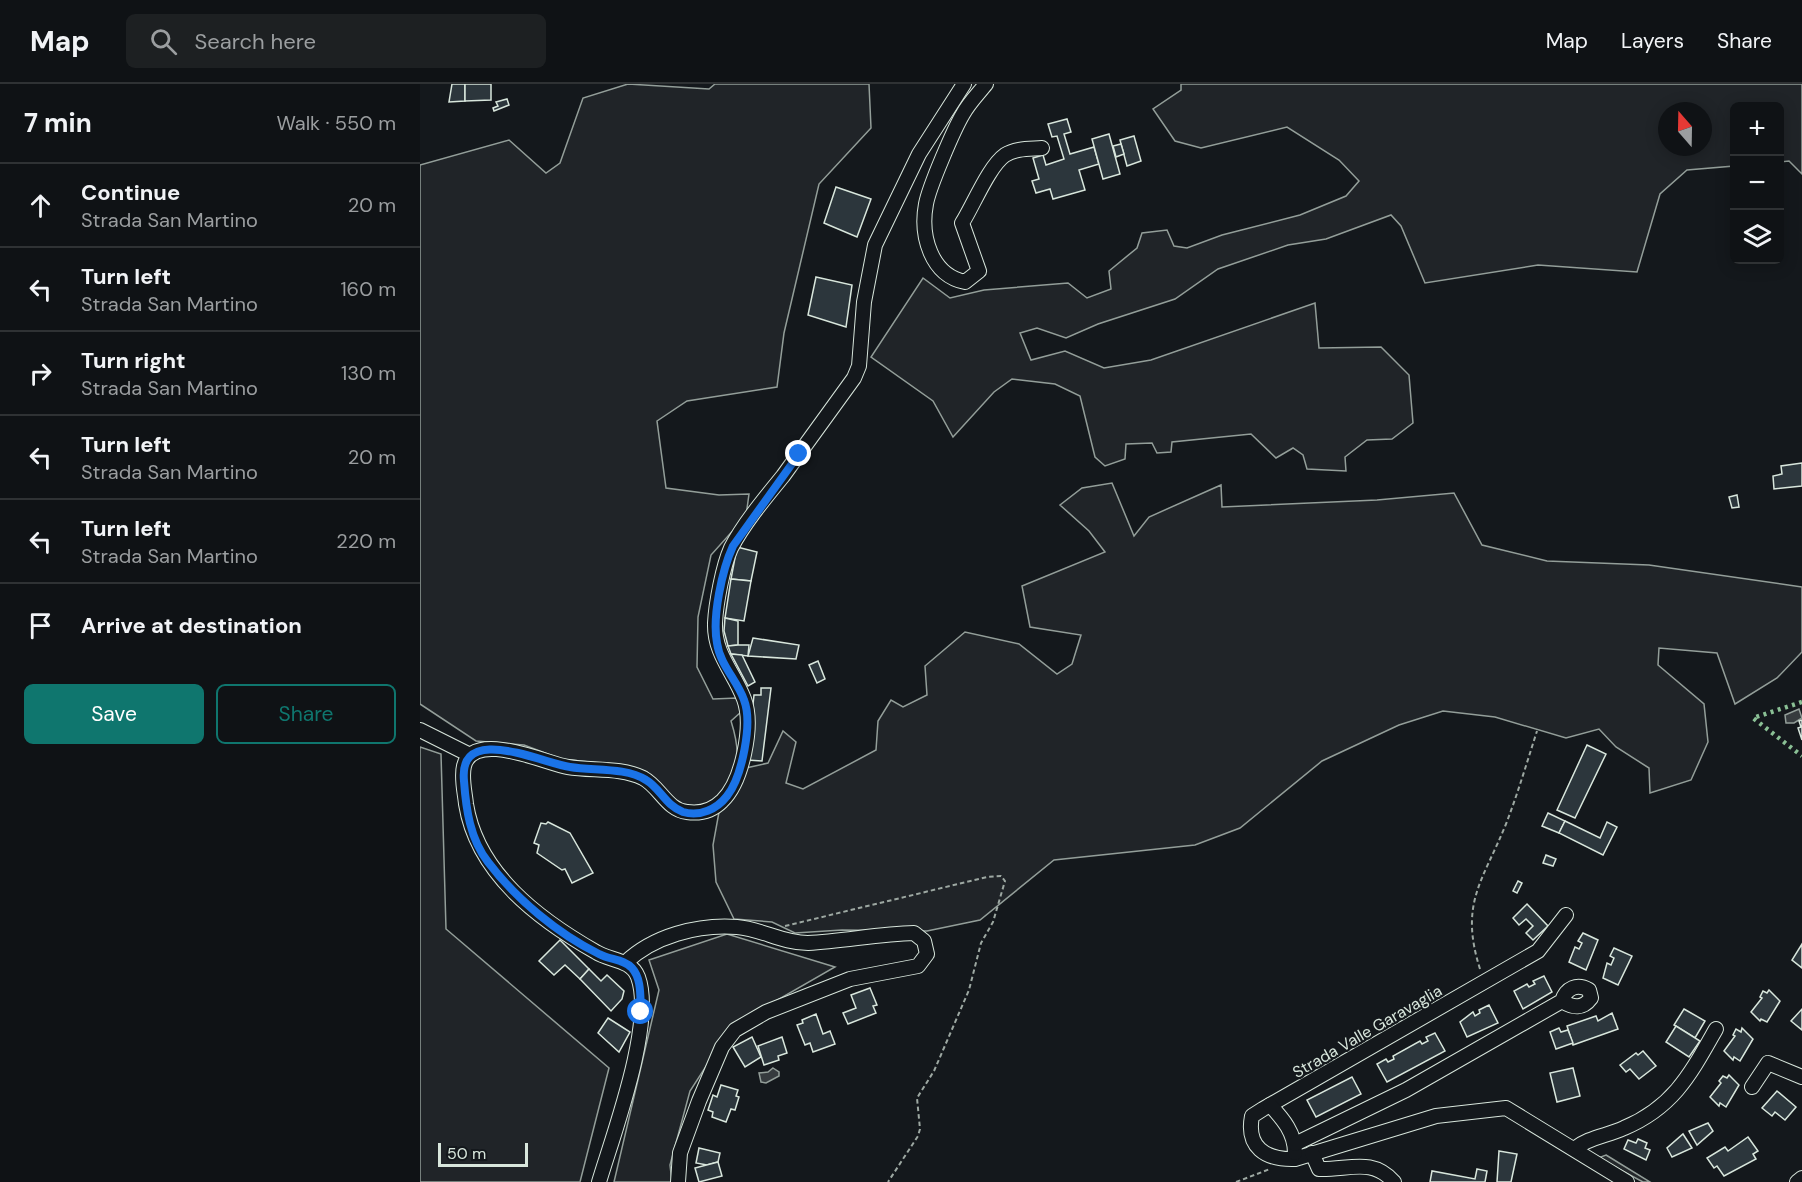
<!DOCTYPE html>
<html lang="en">
<head>
<meta charset="utf-8">
<style>
	:root { --surface:#0f1215; --page:#1d2022; --text:#f1f3f6; --muted:#9b9ea0; --line:#2f3234; --accent:#0f766e }
	body { margin:0; font-family:"DM Sans",sans-serif; background:var(--page); color:var(--text) }
	.controls { position:absolute; right:18px; top:18px; display:grid; overflow:hidden; border-radius:9px; box-shadow:0 3px 15px #0003 }
	.controls button { width:54px; height:54px; display:grid; place-items:center; padding:0; border:0; border-bottom:2px solid var(--line); background:var(--surface); color:var(--text); font:30px sans-serif }
	.compass { position:absolute; left:1238px; top:18px; width:54px; height:54px; border-radius:50%; background:var(--surface); box-shadow:0 3px 15px #0003; rotate:340deg }
	.scale { position:absolute; left:18px; bottom:15px; width:90px; box-sizing:border-box; padding-left:6px; border:3px solid #d8e6dc; border-top:0; font-size:16px; line-height:21px; white-space:nowrap; color:#d8e6dc; -webkit-text-stroke:4px #14181c; paint-order:stroke }
	.stop { position:absolute; width:18px; height:18px; margin:-14px; border:4px solid #1a73e8; border-radius:50%; background:#fff }
	.stop.end { background:#1a73e8; border-color:#fff; box-shadow:0 2px 6px #0008 }
	.list { margin:0; padding:0; list-style:none }
	h2 { display:flex; justify-content:space-between; align-items:center; height:78px; margin:0; padding:0 24px; font-size:26px }
	h2 small { font-size:20px; font-weight:400; color:var(--muted) }
	.list li { display:grid; grid-template-columns:39px 1fr auto; gap:18px; align-items:center; box-sizing:border-box; height:84px; padding:0 24px; border-top:2px solid var(--line) }
	.list b { display:block; font-size:22px; white-space:nowrap }
	.list p { margin:0; font-size:20px; white-space:nowrap; color:var(--muted) }
	.list em { font-size:20px; font-style:normal; color:var(--muted) }
	.actions { display:flex; gap:12px; padding:18px 24px }
	.actions a { flex:1; padding:14px 0; border:2px solid var(--accent); border-radius:9px; text-align:center; font-size:21px; color:var(--accent) }
	.actions .main { background:var(--accent); color:#fff }
	.icon { flex:none; width:33px; height:33px; fill:none; stroke:currentColor; stroke-width:2; stroke-linecap:round; stroke-linejoin:round }
	.map { position:relative; flex:none; width:1382px; height:1098px; overflow:hidden }
	header { display:flex; align-items:center; gap:36px; box-sizing:border-box; height:84px; padding:0 30px; background:var(--surface); border-bottom:2px solid var(--line) }
	header strong { font-size:28px }
	nav { display:flex; gap:33px; margin-inline-start:auto; font-size:21px }
	.search { width:420px; height:54px; background:var(--page); display:flex; align-items:center; gap:15px; box-sizing:border-box; padding:0 21px; border-radius:9px; color:var(--muted); font-size:22px }
	main { display:flex }
	aside { flex:1; background:var(--surface) }
	.map>svg:first-child { display:block }
</style>
</head>
<body>
<header>
<strong>Map</strong>
<div class="search"><svg class="icon" aria-label="search" viewBox="0 0 24 24"><circle cx="10" cy="10" r="6"/><path d="M15 15l6 6"/></svg>Search here</div>
<nav><a>Map</a><a>Layers</a><a>Share</a></nav>
</header>
<main>
<aside>
<h2>7 min<small>Walk · 550 m</small></h2>
<ul class="list">
<li><svg class="icon" aria-label="ahead" viewBox="0 0 24 24"><path d="M12 20V5M6 11l6-6 6 6"/></svg><div><b>Continue</b><p>Strada San Martino</p></div><em>20 m</em></li>
<li><svg class="icon" aria-label="left" viewBox="0 0 24 24"><path d="M17 20v-9H6M10 6l-5 5 5 5"/></svg><div><b>Turn left</b><p>Strada San Martino</p></div><em>160 m</em></li>
<li><svg class="icon" aria-label="right" viewBox="0 0 24 24"><path d="M7 20v-9h11M14 6l5 5-5 5"/></svg><div><b>Turn right</b><p>Strada San Martino</p></div><em>130 m</em></li>
<li><svg class="icon" aria-label="left" viewBox="0 0 24 24"><path d="M17 20v-9H6M10 6l-5 5 5 5"/></svg><div><b>Turn left</b><p>Strada San Martino</p></div><em>20 m</em></li>
<li><svg class="icon" aria-label="left" viewBox="0 0 24 24"><path d="M17 20v-9H6M10 6l-5 5 5 5"/></svg><div><b>Turn left</b><p>Strada San Martino</p></div><em>220 m</em></li>
<li><svg class="icon" aria-label="arrive" viewBox="0 0 24 24"><path d="M6 21V4h12l-3 4 3 4H6"/></svg><div><b>Arrive at destination</b></div></li>
</ul>
<div class="actions"><a class="main">Save</a><a>Share</a></div>
</aside>
<div class="map">
<svg width="1382" height="1098" viewBox="0 0 1382 1098">
	<rect width="100%" height="100%" fill="#14181c"/>
	<g fill="#202428" stroke="#939e99" stroke-width="1.5" fill-rule="evenodd">
		<path d="M208,0l81,5 6,-5h154l2,44 -52,56 -35,149 -7,54 -90,14 -30,20 9,67 53,7 30,-1 -3,22 -35,39 -13,62 -1,50 16,32 24,-1 4,14 -10,9c13,41 6,52 -19,84l-28,2 -13,-9 -24,-26 -29,-7 -57,-6 -37,-14 -48,-4 -56,-37v-539l89,-25 37,33 14,-10 23,-65z"/>
		<path d="M761,0h621v90l-13,-13 -9,1v-56h-46v60l-47,4 -27,24 -23,78 -99,-7 -113,18 -24,-57 -10,-11 -65,24 -38,6 -70,24 -43,30 -77,25 -32,14 -29,-10 -17,5 11,27 34,-9 39,17 47,-8 164,-57 4,45 62,-1 28,28 4,48 -21,16 -25,1 -22,17 1,14 -39,-2 -4,-14 -10,-7 -17,10 -25,-24 -79,8 -1,10 -14,1 -5,-10 -26,1 -1,15 -20,7 -10,-9 -15,-61 -25,-12 -43,-5 -18,13 -41,45 -20,-36 -62,-44 52,-79 27,20 34,-8 84,-7 19,15 24,-9 -2,-18 28,-23 5,-15 25,-3 7,16 13,2 35,-13 78,-20 46,-19 13,-15 -20,-21 -52,-33 -86,21 -26,-7 -22,-32 28,-19zM1247,27h36v36h-36z"/>
		<polygon points="692,399 714,452 729,433 801,401 802,423 957,416 1034,409 1062,461 1127,477 1229,481 1382,503 1382,568 1357,594 1315,620 1297,569 1239,564 1238,581 1284,620 1288,658 1271,696 1230,709 1229,684 1196,663 1179,645 1146,654 1075,633 1023,627 979,641 902,677 820,744 775,761 634,776 560,836 507,847 422,846 375,849 352,838 314,835 296,798 293,761 299,728 326,684 348,679 363,647 376,658 366,699 383,705 456,666 458,637 471,616 483,623 507,611 505,582 545,548 599,560 637,590 652,580 661,551 610,543 602,502 685,468 669,447 640,421 662,404"/>
		<polygon points="0,663 21,670 26,845 189,984 160,1098 0,1098"/>
		<polygon points="307,850 415,883 312,942 270,1007 250,1081 252,1098 194,1098 239,906 229,876"/>
	</g>
	<polygon fill="#24282b" stroke="#939e99" stroke-width="1.5" points="1186,1071 1230,1098 1223,1098 1178,1074"/>
	<g fill="#363b3e" stroke="#939e99" stroke-width="1.5">
		<polygon points="1379,625 1382,634 1374,639 1366,639 1365,631"/>
		<polygon points="353,984 359,988 359,992 346,999 341,998 339,989 348,988"/>
	</g>
	<g fill="#2c363c" stroke="#d8e6dc" stroke-width="1.5">
		<polygon points="32,0 45,0 45,17 29,18"/>
		<polygon points="45,0 71,0 71,16 45,17"/>
		<polygon points="87,15 89,21 74,27 73,24 78,22 76,18"/>
		<polygon points="647,35 651,48 644,50 650,70 674,63 679,80 659,86 665,106 633,115 630,105 616,109 612,97 619,95 613,74 623,71 626,81 644,75 637,52 632,53 628,40"/>
		<polygon points="689,50 700,90 683,95 672,55"/>
		<polygon points="714,52 721,77 707,82 700,56"/>
		<polygon points="701,60 704,70 696,73 693,62"/>
		<polygon points="416,103 451,115 437,153 404,139"/>
		<polygon points="396,193 432,201 426,243 388,231"/>
		<polygon points="1382,379 1382,402 1354,405 1353,392 1362,390 1361,382"/>
		<polygon points="1317,411 1319,423 1312,424 1309,413"/>
		<polygon points="317,463 337,468 331,497 311,495"/>
		<polygon points="311,495 331,497 324,537 305,534"/>
		<polygon points="305,534 318,537 318,561 308,562 304,547"/>
		<polygon points="333,554 379,561 376,575 328,572"/>
		<polygon points="318,561 329,561 328,572 311,570 308,562"/>
		<polygon points="311,570 322,571 335,598 328,602"/>
		<polygon points="398,577 405,595 397,599 389,581"/>
		<polygon points="341,604 351,604 342,677 327,676 334,611 341,611"/>
		<polygon points="1382,636 1382,656 1378,644 1381,643 1379,637"/>
		<polygon points="1167,661 1186,670 1155,734 1137,726"/>
		<polygon points="1128,729 1145,737 1139,749 1122,742"/>
		<polygon points="1145,737 1180,754 1187,738 1197,743 1183,771 1139,749"/>
		<polygon points="128,738 150,749 173,789 152,799 145,785 142,786 117,769 119,761 114,759 121,739 126,740"/>
		<polygon points="1126,771 1136,775 1133,782 1123,779"/>
		<polygon points="1098,797 1102,799 1097,809 1093,807"/>
		<polygon points="1107,820 1128,842 1113,856 1106,849 1113,842 1106,835 1099,841 1093,834"/>
		<polygon points="1163,849 1178,856 1166,886 1149,878 1155,863 1159,865 1162,859 1158,857"/>
		<polygon points="140,856 169,885 160,895 145,881 134,891 119,877"/>
		<polygon points="1382,860 1382,884 1372,876"/>
		<polygon points="1194,864 1212,872 1198,901 1183,894 1187,879 1191,881 1194,874 1190,872"/>
		<polygon points="169,885 181,897 187,891 204,907 202,915 191,927 160,895"/>
		<polygon points="1124,892 1132,908 1103,925 1094,907 1107,900 1109,903 1115,900 1113,897"/>
		<polygon points="450,904 457,921 453,922 456,929 428,940 423,929 436,924 431,911"/>
		<polygon points="1349,906 1360,917 1347,938 1341,935 1340,937 1331,928 1342,914 1340,913 1343,907 1347,909"/>
		<polygon points="1069,921 1078,939 1047,953 1040,938 1053,928 1055,932 1060,929 1059,926"/>
		<polygon points="1264,925 1285,937 1275,954 1254,941"/>
		<polygon points="1382,925 1382,946 1371,937"/>
		<polygon points="1192,929 1198,945 1153,961 1147,942 1176,932 1178,937"/>
		<polygon points="396,930 403,950 410,947 415,960 393,968 390,959 385,961 377,941 383,939 382,936"/>
		<polygon points="188,934 210,948 199,968 178,949"/>
		<polygon points="1256,942 1280,957 1269,973 1246,958"/>
		<polygon points="1139,944 1141,948 1148,946 1153,959 1136,965 1130,948"/>
		<polygon points="1322,944 1333,955 1320,977 1314,973 1313,976 1304,967 1315,952 1313,951 1316,945 1321,948"/>
		<polygon points="1015,949 1025,967 967,998 957,980 966,975 968,978 974,975 973,972 1000,957 1002,960 1008,957 1006,953"/>
		<polygon points="332,953 341,973 325,983 313,963"/>
		<polygon points="362,953 367,969 358,972 359,976 344,981 338,962"/>
		<polygon points="1223,967 1236,982 1219,995 1210,985 1206,988 1200,981 1216,969 1218,971"/>
		<polygon points="1153,984 1160,1012 1137,1018 1130,989"/>
		<polygon points="1309,991 1319,1001 1306,1023 1300,1019 1299,1022 1290,1013 1301,999 1299,997 1303,992 1307,994"/>
		<polygon points="932,993 941,1010 896,1033 887,1016"/>
		<polygon points="301,1001 318,1006 316,1012 319,1013 315,1026 311,1025 306,1038 292,1033 293,1028 288,1026 293,1011 297,1013"/>
		<polygon points="1357,1007 1376,1023 1365,1036 1355,1028 1352,1032 1342,1024"/>
		<polygon points="1288,1039 1293,1047 1277,1061 1269,1047"/>
		<polygon points="1263,1050 1272,1064 1252,1073 1247,1064"/>
		<polygon points="1328,1053 1338,1067 1333,1070 1336,1075 1304,1092 1297,1082 1294,1084 1287,1074 1305,1063 1308,1067"/>
		<polygon points="1218,1055 1227,1059 1225,1064 1230,1066 1226,1076 1204,1065 1208,1056 1216,1059"/>
		<polygon points="279,1064 300,1069 298,1078 287,1081 276,1079"/>
		<polygon points="1079,1067 1097,1070 1091,1098 1077,1098"/>
		<polygon points="298,1078 302,1092 279,1098 275,1084"/>
		<polygon points="1057,1085 1067,1087 1065,1098 1010,1098 1012,1087 1055,1095"/>
	</g>
	<g fill="none" stroke-linecap="round" stroke-linejoin="round">
		<defs>
			<g id="minor">
				<path d="M566,0c-8,10 -17,19 -23,30 -9,15 -34,73 -37,90 -6,32 5,71 39,78l14,-11 -17,-48c11,-17 27,-57 43,-68 11,-7 24,-6 37,-7"/>
				<polyline points="0,646 50,671"/>
				<path d="M1146,831l-28,36 -275,158 -11,7c-6,31 13,44 43,43l141,-43 70,-8 121,74"/>
				<path d="M205,879c28,-27 73,-39 112,-36 25,2 45,16 71,16 36,-2 71,-9 106,-10l10,8 3,13 -9,12 -68,13 -84,33 -31,18 -13,17 -23,54 -19,52 -2,29"/>
				<polyline points="1332,1003 1348,979 1382,993"/>
				<path d="M850,1021c13,14 25,28 25,48"/>
				<path d="M875,1060l111,-54 156,-89c4,-13 15,-18 27,-11l2,8c-8,11 -18,10 -29,3"/>
				<path d="M1154,1065c15,-12 33,-13 50,-21 50,-21 67,-55 92,-99"/>
				<path d="M892,1069l7,16c30,1 53,-12 75,13"/>
				<path d="M179,1098c14,-47 56,-159 39,-205 -7,-18 -28,-16 -42,-25 -58,-33 -119,-79 -130,-148 -1,-11 -5,-26 -2,-38 9,-37 81,-3 104,1 24,4 53,0 75,11 17,9 24,32 44,34 14,2 25,-1 35,-11 20,-19 32,-75 22,-102 -10,-27 -30,-45 -29,-76 1,-20 8,-57 16,-75 13,-25 34,-50 52,-72 24,-33 47,-65 71,-98l5,-12 5,-64 11,-57 44,-91 45,-70"/>
				<polyline points="1377,1098 1382,1094"/>
			</g>
		</defs>
		<use href="#minor" stroke="#d8e6dc" stroke-width="16"/>
		<g stroke="#9da8a2" stroke-width="2" stroke-dasharray="4.5 3" stroke-linecap="butt">
			<polyline points="365,842 567,793 581,792 585,797 573,838 561,859 549,906 514,987 497,1014 500,1045 498,1052 468,1098"/>
			<path d="M1060,885c-21,-66 3,-88 26,-145 12,-31 21,-62 31,-93"/>
			<polyline points="816,1098 850,1085"/>
		</g>
		<use href="#minor" stroke="#14181c" stroke-width="14"/>
		<polyline stroke="#8ac095" stroke-width="4.5" stroke-dasharray="3 4.5" stroke-linecap="butt" points="1382,618 1333,634 1382,672"/>
	</g>
	<g fill="none" stroke-linecap="round" stroke-linejoin="round">
		<path stroke="#1a73e8" stroke-width="8" d="M221,928c-1,-14 1,-33 -9,-44 -8,-9 -22,-8 -33,-14 -41,-20 -83,-55 -111,-92 -18,-23 -22,-53 -24,-81 -6,-59 78,-18 106,-14 24,4 55,0 76,13 14,8 20,26 37,32 17,5 34,-3 44,-16 15,-19 26,-73 17,-96 -7,-20 -24,-35 -27,-57 -5,-26 5,-73 16,-97l66,-92"/>
	</g>
	<g text-anchor="middle" stroke-width="4.5" stroke-linejoin="round" paint-order="stroke">
		<g font-size="16" fill="#d8e6dc" stroke="#14181c">
			<text transform="translate(947 947) rotate(-30)" y="6">Strada Valle Garavaglia</text>
		</g>
	</g>
</svg>
<div class="controls">
<button>+</button>
<button>−</button>
<button><svg class="icon" aria-label="layers" viewBox="0 0 24 24"><path d="M12 4l9 5-9 5-9-5zM3 14l9 5 9-5"/></svg></button>
</div>
<svg class="compass" viewBox="-18 -18 36 36"><path d="M0-13l5 13h-10z" fill="#e53935"/><path d="M0 13l5-13h-10z" fill="#9b9ea0"/></svg>
<div class="scale">50 m</div>
<div class="stop" style="left:221px;top:928px"></div>
<div class="stop end" style="left:379px;top:370px"></div>
</div>
</main>
</body>
</html>
